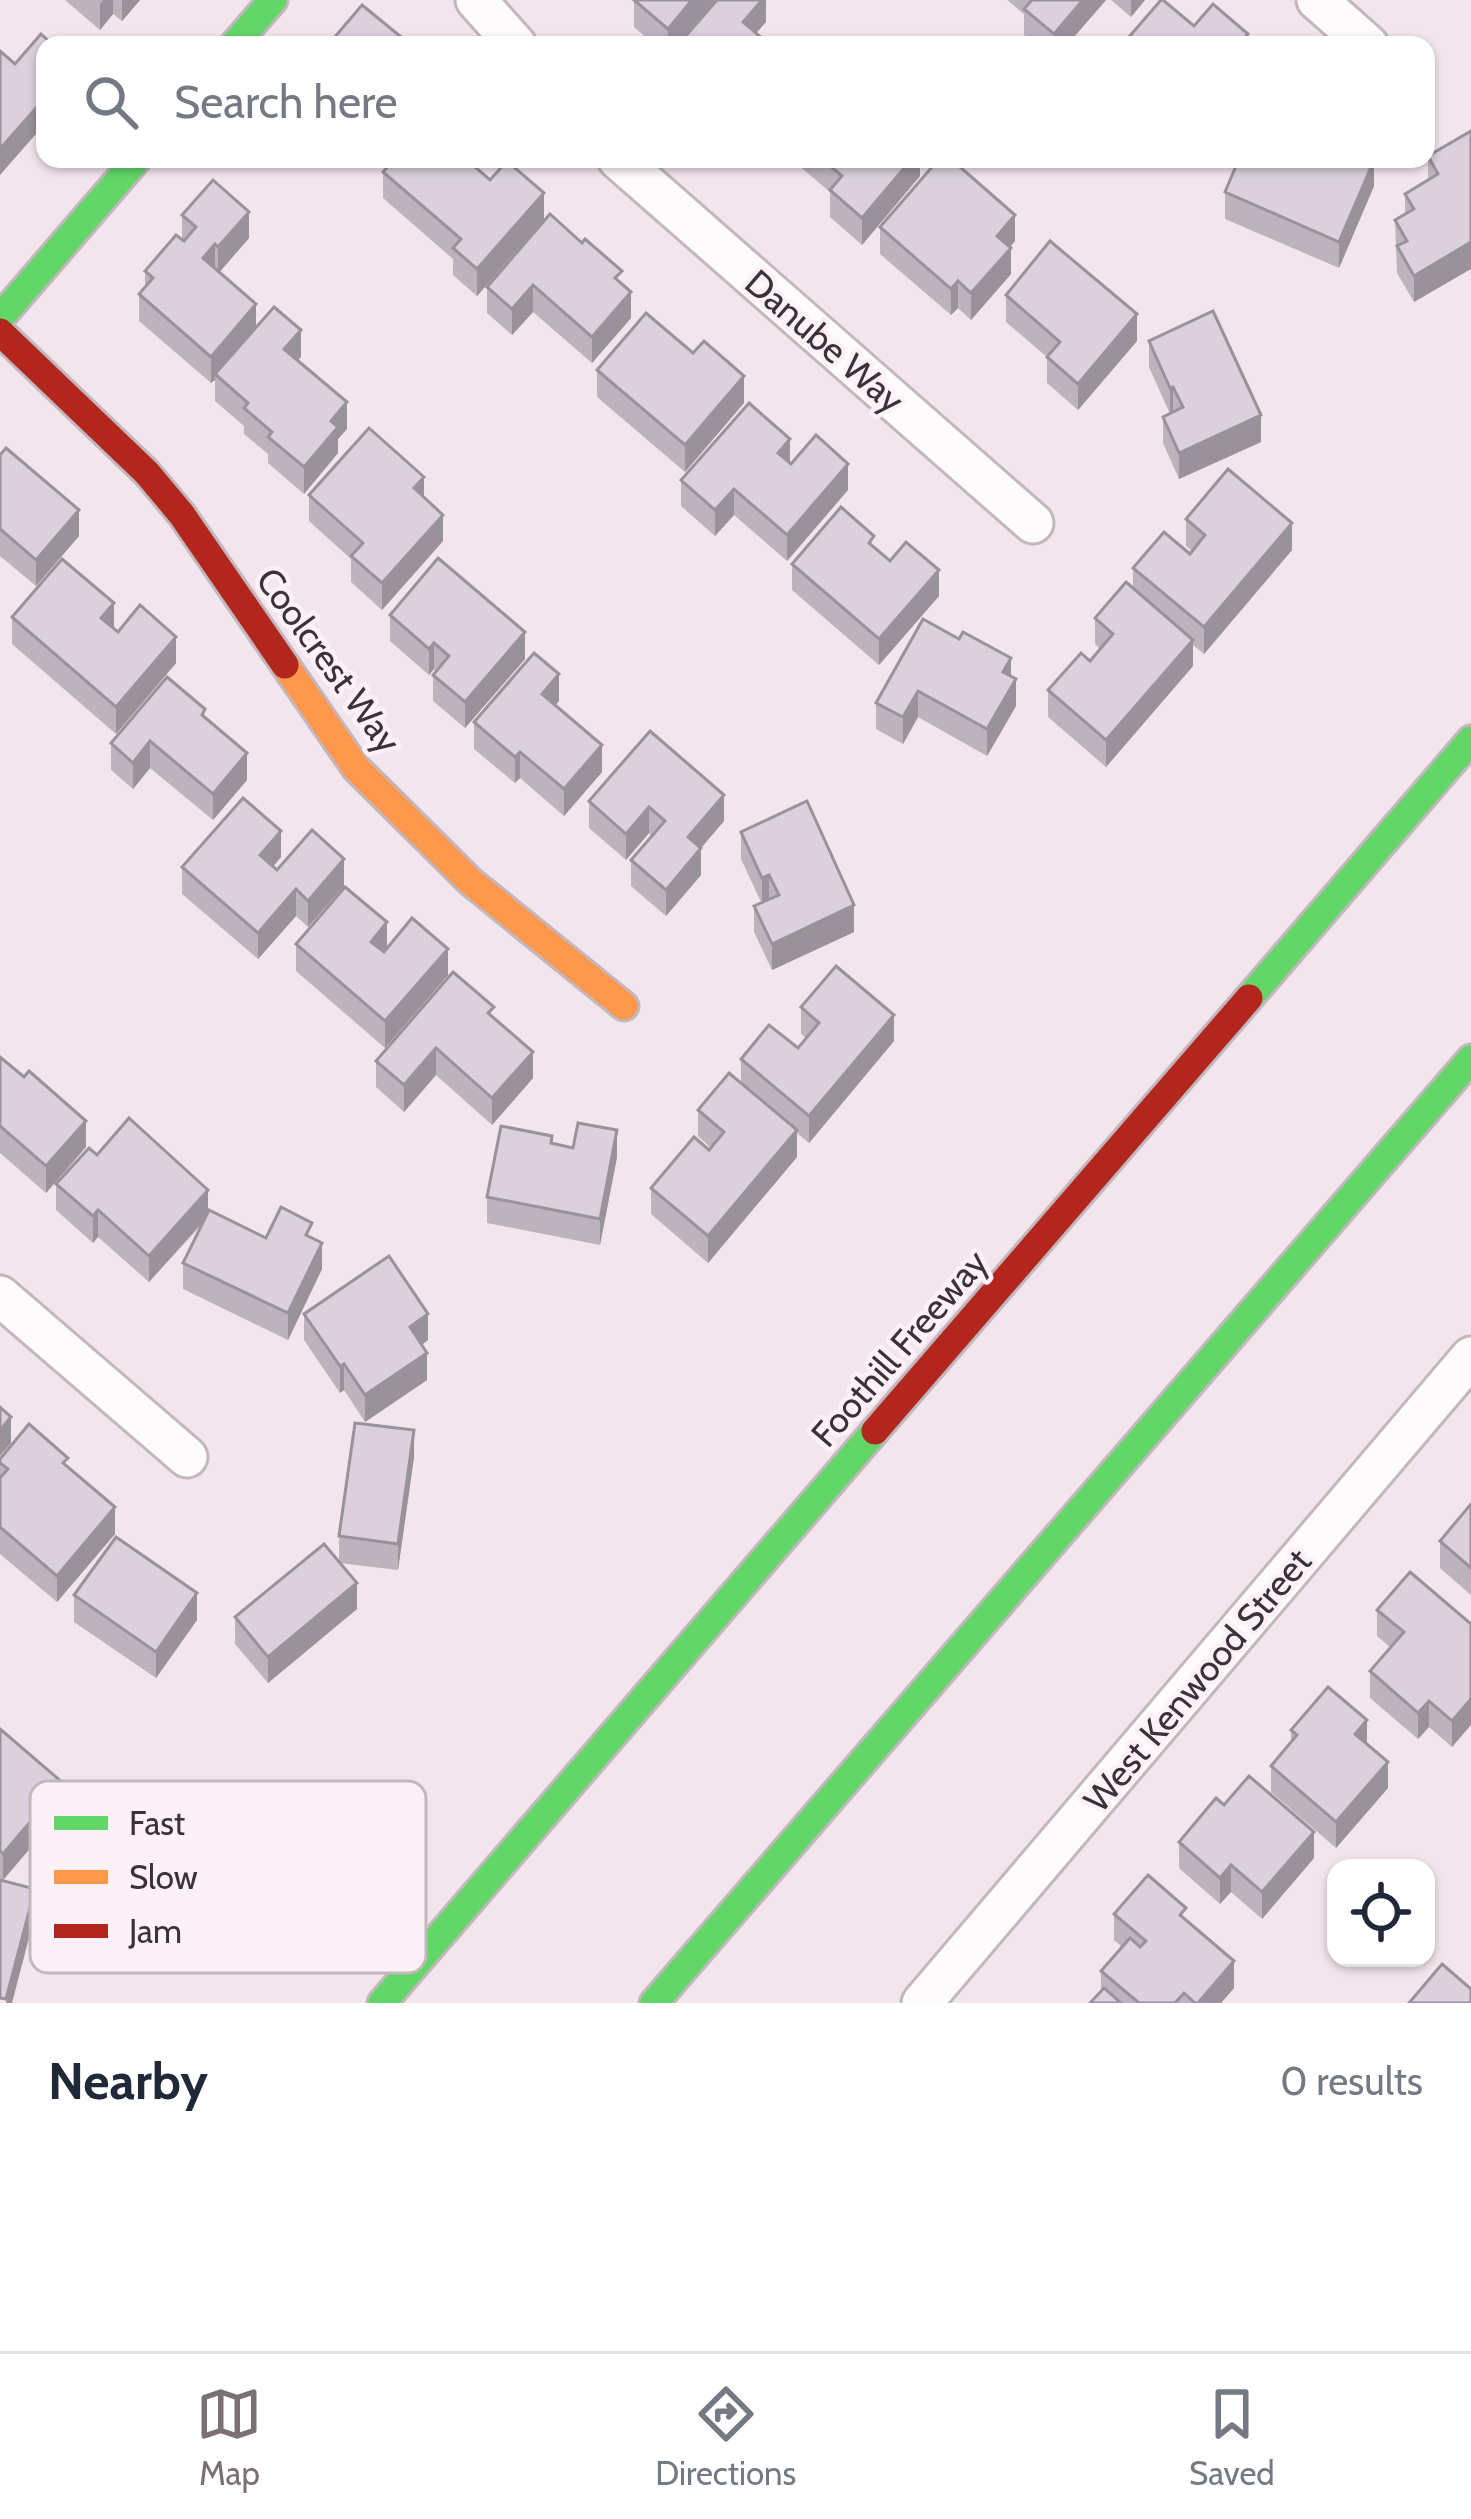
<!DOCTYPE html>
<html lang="en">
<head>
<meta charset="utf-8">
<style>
	:root { --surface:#fff; --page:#f6f6f7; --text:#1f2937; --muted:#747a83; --line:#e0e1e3; --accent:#7b7076 }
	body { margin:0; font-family:Cabin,sans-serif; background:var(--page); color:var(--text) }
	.controls { position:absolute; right:36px; bottom:36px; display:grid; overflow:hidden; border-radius:24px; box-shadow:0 3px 9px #0004 }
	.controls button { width:108px; height:108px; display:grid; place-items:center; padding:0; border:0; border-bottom:3px solid var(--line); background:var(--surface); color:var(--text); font:60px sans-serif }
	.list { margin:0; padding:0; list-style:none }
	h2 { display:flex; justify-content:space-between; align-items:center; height:156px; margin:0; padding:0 48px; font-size:51px }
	h2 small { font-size:39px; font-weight:400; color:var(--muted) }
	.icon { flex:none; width:66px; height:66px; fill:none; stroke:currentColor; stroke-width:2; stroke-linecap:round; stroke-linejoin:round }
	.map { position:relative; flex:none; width:1471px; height:2003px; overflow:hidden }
	.search { position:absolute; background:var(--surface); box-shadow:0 3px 9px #0004; left:36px; right:36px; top:36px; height:132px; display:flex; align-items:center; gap:30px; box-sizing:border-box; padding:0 42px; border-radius:24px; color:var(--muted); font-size:45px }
	.sheet { height:348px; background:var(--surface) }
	nav { display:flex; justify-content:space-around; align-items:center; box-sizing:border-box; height:168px; border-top:3px solid var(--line); background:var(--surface); font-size:33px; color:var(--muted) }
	nav a { display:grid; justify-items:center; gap:6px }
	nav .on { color:var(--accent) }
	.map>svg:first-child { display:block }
</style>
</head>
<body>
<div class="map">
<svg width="1471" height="2003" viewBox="0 0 1471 2003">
	<rect width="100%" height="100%" fill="#f3e5ec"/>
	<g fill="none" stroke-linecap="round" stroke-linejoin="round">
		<defs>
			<g id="street">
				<polyline points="476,0 516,45"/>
				<polyline points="1317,0 1368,45"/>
				<polyline points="618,159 1033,523"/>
				<polyline points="0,1296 187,1457"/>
				<polyline points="922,2003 1471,1357"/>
			</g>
			<g id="fast">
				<polyline points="234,45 273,0"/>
				<polyline points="0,318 137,159"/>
				<polyline points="1249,998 1471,740"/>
				<polyline points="382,2003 875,1431"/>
				<polyline points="654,2003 1471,1059"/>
			</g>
			<polyline id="slow" points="285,665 356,768 471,882 624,1006"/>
			<g id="jam">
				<polyline points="0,332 147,473 182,515 285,665"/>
				<polyline points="875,1431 1249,998"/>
			</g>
		</defs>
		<use href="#street" stroke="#c2b7bd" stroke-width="45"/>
		<use href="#fast" stroke="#c2b7bd" stroke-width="33"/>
		<use href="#slow" stroke="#c2b7bd" stroke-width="33"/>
		<use href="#jam" stroke="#c2b7bd" stroke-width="33"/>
		<use href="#street" stroke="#fdfbfc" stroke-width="39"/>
		<use href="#fast" stroke="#63d668" stroke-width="27"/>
		<use href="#slow" stroke="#ff974d" stroke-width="27"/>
		<use href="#jam" stroke="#b3261e" stroke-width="27"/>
	</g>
	<g fill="#bcb3bd">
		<polygon points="65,0 140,0 122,21 113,14 100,30"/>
		<polygon points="634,0 715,0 677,45 655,45 634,27"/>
		<polygon points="1007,0 1106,0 1067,45 1036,45 1024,35 1024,14"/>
		<polygon points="1111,0 1145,0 1131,17"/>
		<polygon points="1471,131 1414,302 1397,273 1395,220 1405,215 1405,194 1428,180 1428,156"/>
		<polygon points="468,159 490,180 544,219 477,296 453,275 453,259 383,198 383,172"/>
		<polygon points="791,159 920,159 920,176 862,245 830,217 830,192"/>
		<polygon points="1374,186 1339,268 1225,219 1225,192"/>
		<polygon points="182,215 249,238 219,272 256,326 301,357 298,360 347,429 338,439 338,453 304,494 268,463 268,454 244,434 244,426 215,401 215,380 211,383 139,321 139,294 145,287 145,271 182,240"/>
		<polygon points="880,227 1015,241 1010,247 1011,274 971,320 958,308 951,315 880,254"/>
		<polygon points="622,284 631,318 592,363 533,312 512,335 487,313 487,287"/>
		<polygon points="1006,295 1137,341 1078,410 1047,383 1047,357 1006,322"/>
		<polygon points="1149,341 1261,442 1179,479 1163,443 1163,417 1170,414 1149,367"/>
		<polygon points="597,370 744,403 685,472 597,397"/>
		<polygon points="0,455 79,536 36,586 0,556"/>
		<polygon points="790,464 848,490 787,561 734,515 715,536 681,506 681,480"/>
		<polygon points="309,495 424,498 443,541 382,610 351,582 351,559 309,521"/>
		<polygon points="1186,519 1292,550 1204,654 1193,645 1193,666 1106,767 1048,717 1048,690 1090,661 1100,649 1095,644 1095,618 1133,588 1133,568 1190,554 1192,551 1186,546"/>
		<polygon points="874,548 939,596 879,665 792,590 792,564"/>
		<polygon points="390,615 525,659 465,728 433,701 433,675 436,671 434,669 429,675 390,641"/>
		<polygon points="12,617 114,628 176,663 116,734 12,644"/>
		<polygon points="923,619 1011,677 1016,706 987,756 918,717 903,744 876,729 876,703"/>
		<polygon points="559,701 555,705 602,772 564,816 520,778 515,783 474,749 474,722"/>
		<polygon points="205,718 247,780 213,820 150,768 133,789 111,770 111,743"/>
		<polygon points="650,731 724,821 701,848 701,875 666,916 631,886 631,860 652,836 649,833 626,860 589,828 589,801"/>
		<polygon points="741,832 854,932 772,970 754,932 754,906 761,902 741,859"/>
		<polygon points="281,857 273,867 277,870 344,886 308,927 296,916 258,959 182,894 182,867"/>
		<polygon points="296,944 387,948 448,975 385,1048 296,971"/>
		<polygon points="801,1007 894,1041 809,1143 797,1133 797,1157 708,1263 651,1214 651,1188 711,1148 698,1136 698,1110 741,1083 741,1059 798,1048 806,1038 801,1034"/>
		<polygon points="494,1018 533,1078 492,1125 436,1075 404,1112 376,1087 376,1061"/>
		<polygon points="0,1057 86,1147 46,1193 0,1153"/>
		<polygon points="552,1144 617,1157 600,1245 487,1223 487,1197"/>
		<polygon points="97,1155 208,1212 266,1238 312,1238 322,1269 288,1340 183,1289 183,1263 204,1222 149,1282 98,1237 93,1243 56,1210 56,1184"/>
		<polygon points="304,1314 428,1340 422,1345 427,1380 365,1422 344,1390 340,1393 304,1340"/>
		<polygon points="414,1457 398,1570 340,1563 357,1609 268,1683 235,1644 235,1617 339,1562 339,1536"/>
		<polygon points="0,1459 68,1467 115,1534 57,1602 0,1554"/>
		<polygon points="1471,1504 1471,1595 1440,1568 1440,1541"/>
		<polygon points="74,1595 197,1620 156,1678 74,1622"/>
		<polygon points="1377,1610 1471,1624 1452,1747 1429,1727 1418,1739 1370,1698 1370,1671 1390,1647 1377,1636"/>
		<polygon points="0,1729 63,1810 3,1880 0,1878"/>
		<polygon points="1291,1730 1367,1743 1388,1788 1336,1848 1271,1792 1271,1766 1291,1743"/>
		<polygon points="1224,1805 1314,1858 1262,1919 1231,1892 1220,1904 1179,1868 1179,1842"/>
		<polygon points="1114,1914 1186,1920 1234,1988 1221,2003 1090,2003 1101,1990 1101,1971 1122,1947 1114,1940"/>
	</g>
	<g fill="#99929a">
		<polygon points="103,0 113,0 113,14 100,30 100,4"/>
		<polygon points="122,0 140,0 122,21"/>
		<polygon points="692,0 715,0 677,45 668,45 668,29"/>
		<polygon points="762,0 766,0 766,22 746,45 743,22"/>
		<polygon points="1083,0 1106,0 1067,45 1054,45 1054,34"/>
		<polygon points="1131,0 1145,0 1131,17"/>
		<polygon points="43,100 43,126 0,175 0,149"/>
		<polygon points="912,159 920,159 920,176 862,245 862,218"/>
		<polygon points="1374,160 1374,186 1339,268 1339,242"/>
		<polygon points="544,193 544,219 477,296 477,269"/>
		<polygon points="249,212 249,238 218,274 218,247"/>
		<polygon points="1015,215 1015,241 997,262 997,236"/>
		<polygon points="1471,242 1471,269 1414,302 1414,276"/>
		<polygon points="215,244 215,271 203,258"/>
		<polygon points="1011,248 1011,274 971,320 971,293"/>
		<polygon points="958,281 958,308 951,315 951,289"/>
		<polygon points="533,285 533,312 512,335 512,309"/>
		<polygon points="631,292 631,318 592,363 592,337"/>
		<polygon points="256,304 256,331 215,374 215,380 211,383 211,357"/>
		<polygon points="1137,314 1137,341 1078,410 1078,384"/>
		<polygon points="301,330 301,357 284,375 284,349"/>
		<polygon points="744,376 744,403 685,472 685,445"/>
		<polygon points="1173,387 1173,413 1170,415 1170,388"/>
		<polygon points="347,402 347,429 338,439 338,453 304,494 304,467 331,421"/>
		<polygon points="1261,415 1261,442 1179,479 1179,453"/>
		<polygon points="790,439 790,465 778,453"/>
		<polygon points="848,464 848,490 787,561 787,535"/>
		<polygon points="424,477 424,503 414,488"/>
		<polygon points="734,489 734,515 715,536 715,510"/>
		<polygon points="79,510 79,536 36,586 36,560"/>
		<polygon points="443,515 443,541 382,610 382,583"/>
		<polygon points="1292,523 1292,550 1204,654 1204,627"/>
		<polygon points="939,570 939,596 879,665 879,639"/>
		<polygon points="114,603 114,629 101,618"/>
		<polygon points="525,632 525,659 465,728 465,702"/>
		<polygon points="176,637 176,663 116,734 116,707"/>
		<polygon points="1193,640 1193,666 1106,767 1106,740"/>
		<polygon points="434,643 434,669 429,675 429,649"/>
		<polygon points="1011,658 1011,684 1003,672"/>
		<polygon points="559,674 559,701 542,721 542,694"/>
		<polygon points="1016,679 1016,706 987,756 987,729"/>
		<polygon points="918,691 918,717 903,744 903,717"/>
		<polygon points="150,741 150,768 133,789 133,763"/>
		<polygon points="602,745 602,772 564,816 564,789"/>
		<polygon points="520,752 520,778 515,783 515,757"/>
		<polygon points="247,753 247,780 213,820 213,794"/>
		<polygon points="724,795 724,821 688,863 688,837"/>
		<polygon points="649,807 649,833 626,860 626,834"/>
		<polygon points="281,831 281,857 260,882 260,855"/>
		<polygon points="701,848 701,875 666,916 666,890"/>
		<polygon points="344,859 344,886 308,927 308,901"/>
		<polygon points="769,875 769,901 762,905 762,878"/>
		<polygon points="296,889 296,916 258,959 258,933"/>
		<polygon points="854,905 854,932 772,970 772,944"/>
		<polygon points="387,922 387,949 371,968 371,942"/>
		<polygon points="448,949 448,975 385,1048 385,1021"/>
		<polygon points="894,1015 894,1041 809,1143 809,1116"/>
		<polygon points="436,1048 436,1075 404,1112 404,1085"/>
		<polygon points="533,1052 533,1078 492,1125 492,1098"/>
		<polygon points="86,1121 86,1147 46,1193 46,1166"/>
		<polygon points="617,1130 617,1157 600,1245 600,1219"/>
		<polygon points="797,1130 797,1157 708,1263 708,1236"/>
		<polygon points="208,1190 208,1216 149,1282 149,1256"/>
		<polygon points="98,1210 98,1237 93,1243 93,1216"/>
		<polygon points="322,1243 322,1269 288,1340 288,1313"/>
		<polygon points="428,1314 428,1340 410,1353 410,1327"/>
		<polygon points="427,1353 427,1380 365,1422 365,1395"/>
		<polygon points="344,1364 344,1390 340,1393 340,1366"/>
		<polygon points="11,1417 11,1443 0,1456 0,1430"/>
		<polygon points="414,1430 414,1457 398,1570 398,1544"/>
		<polygon points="115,1507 115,1534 57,1602 57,1576"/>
		<polygon points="357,1583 357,1609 268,1683 268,1657"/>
		<polygon points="197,1593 197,1620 156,1678 156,1652"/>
		<polygon points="1471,1699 1471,1725 1452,1747 1452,1721"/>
		<polygon points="1429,1701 1429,1727 1418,1739 1418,1713"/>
		<polygon points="1367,1720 1367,1747 1355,1734"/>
		<polygon points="1388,1762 1388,1788 1336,1848 1336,1822"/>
		<polygon points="63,1783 63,1810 3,1880 3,1854"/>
		<polygon points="1314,1832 1314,1858 1262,1919 1262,1892"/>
		<polygon points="1231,1865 1231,1892 1220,1904 1220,1878"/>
		<polygon points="35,1889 35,1915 12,2003 6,2003"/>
		<polygon points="1234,1961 1234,1988 1221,2003 1198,2003"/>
	</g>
	<g fill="#dbd0dc" stroke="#99929a" stroke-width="3">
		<polygon points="634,0 692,0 668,29"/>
		<polygon points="717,0 762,0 743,22 770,45 678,45"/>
		<polygon points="1032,0 1083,0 1054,34 1024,9"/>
		<polygon points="1161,0 1163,0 1194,26 1213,4 1248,34 1239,45 1122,45"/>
		<polygon points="362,5 411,45 328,45"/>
		<polygon points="41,34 53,45 45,45 45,101 43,100 0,149 0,51 15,64"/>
		<polygon points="1471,131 1471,242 1414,276 1397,246 1407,241 1395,220 1414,209 1405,194 1438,174 1428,156"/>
		<polygon points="394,159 466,159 490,180 507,161 544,193 477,269 453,248 461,239 383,172"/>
		<polygon points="822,159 912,159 862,218 830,190 842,176"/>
		<polygon points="939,159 951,159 1015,215 997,236 1011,248 971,293 958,281 951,289 880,227"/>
		<polygon points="1239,159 1372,159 1374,160 1339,242 1225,192"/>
		<polygon points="213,180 249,212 218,247 215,244 203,258 256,304 211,357 139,294 153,278 145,271 176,235 184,241 196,227 182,215"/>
		<polygon points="550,214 582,243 585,239 622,271 615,278 631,292 592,337 533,285 512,309 487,287"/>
		<polygon points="1050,241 1137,314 1078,384 1047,357 1060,342 1006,295"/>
		<polygon points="274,307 301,330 284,349 347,402 331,421 338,427 304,467 268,437 272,432 244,408 248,403 215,374"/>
		<polygon points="1213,311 1261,415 1179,453 1163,417 1183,407 1173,387 1170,388 1149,341"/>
		<polygon points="646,313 693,353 704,341 744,376 685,445 597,370"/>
		<polygon points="749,403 790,439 778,453 791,464 816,435 848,464 787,535 734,489 715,510 681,480"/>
		<polygon points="369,428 424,477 414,488 443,515 382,583 351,556 363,543 309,495"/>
		<polygon points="6,448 79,510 36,560 0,529 0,455"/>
		<polygon points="1228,469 1292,523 1204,627 1133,568 1164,532 1190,554 1205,535 1186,519"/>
		<polygon points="841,507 874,536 869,543 890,561 906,542 939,570 879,639 792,564"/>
		<polygon points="438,558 525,632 465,702 433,675 449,656 434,643 429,649 390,615"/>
		<polygon points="62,559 114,603 101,618 118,632 140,605 176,637 116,707 12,617"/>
		<polygon points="1126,582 1193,640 1106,740 1048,690 1081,653 1090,661 1113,634 1095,618"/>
		<polygon points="923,619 959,639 963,632 1011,658 1003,672 1016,679 987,729 918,691 903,717 876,703"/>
		<polygon points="534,653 559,674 542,694 602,745 564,789 520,752 515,757 474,722"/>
		<polygon points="167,677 205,709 202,715 247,753 213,794 150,741 133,763 111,743"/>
		<polygon points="650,731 724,795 688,837 701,848 666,890 631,860 665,821 649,807 626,834 589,801"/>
		<polygon points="243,798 281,831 260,855 277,870 312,830 344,859 308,901 296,889 258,933 182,867"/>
		<polygon points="807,801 854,905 772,944 754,906 779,895 769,875 762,878 741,832"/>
		<polygon points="345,887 387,922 371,942 384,952 412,918 448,949 385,1021 296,944"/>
		<polygon points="836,966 894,1015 809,1116 741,1059 769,1025 798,1048 819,1023 801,1007"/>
		<polygon points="453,972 494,1007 488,1013 533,1052 492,1098 436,1048 404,1085 376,1061"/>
		<polygon points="0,1057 24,1077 29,1071 86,1121 46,1166 0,1126"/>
		<polygon points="729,1073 797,1130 708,1236 651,1188 694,1137 709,1150 724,1132 698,1110"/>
		<polygon points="129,1118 208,1190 149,1256 98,1210 93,1216 56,1184 89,1148 97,1155"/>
		<polygon points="578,1123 617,1130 600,1219 487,1197 501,1126 552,1136 551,1143 573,1148"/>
		<polygon points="281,1207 312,1223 306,1235 322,1243 288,1313 183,1263 209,1210 266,1238"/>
		<polygon points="389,1256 428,1314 410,1327 427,1353 365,1395 344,1364 340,1366 304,1314"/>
		<polygon points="0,1407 11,1417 0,1430"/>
		<polygon points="355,1423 414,1430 398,1544 339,1536"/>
		<polygon points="29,1424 68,1458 63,1463 115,1507 57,1576 0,1527 0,1478 8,1469 0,1463 0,1459"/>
		<polygon points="1471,1504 1471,1568 1440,1541"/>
		<polygon points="116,1537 197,1593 156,1652 74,1595"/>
		<polygon points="324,1544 357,1583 268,1657 235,1617"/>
		<polygon points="1410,1572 1471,1624 1471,1699 1452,1721 1429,1701 1418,1713 1370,1671 1404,1632 1377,1610"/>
		<polygon points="1328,1687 1367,1720 1355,1734 1388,1762 1336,1822 1271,1766 1297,1735 1291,1730"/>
		<polygon points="0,1729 63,1783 3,1854 0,1851"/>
		<polygon points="1249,1776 1314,1832 1262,1892 1231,1865 1220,1878 1179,1842 1216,1798 1224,1805"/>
		<polygon points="1148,1875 1186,1908 1180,1915 1234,1961 1198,2003 1195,2003 1184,1993 1175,2003 1139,2003 1101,1971 1130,1938 1140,1947 1146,1941 1114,1914"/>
		<polygon points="0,1880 35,1889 6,1999 0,1998"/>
		<polygon points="1442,1964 1471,1989 1471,2003 1409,2003"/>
		<polygon points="1104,1988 1121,2003 1090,2003"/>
	</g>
	<g text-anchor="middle" stroke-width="9" stroke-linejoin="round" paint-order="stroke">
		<g font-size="36" fill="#3b3137" stroke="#fcf1f7">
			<text transform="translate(825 341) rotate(41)" y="13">Danube Way</text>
			<text transform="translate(329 660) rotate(54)" y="13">Coolcrest Way</text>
			<text transform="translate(899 1348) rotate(-49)" y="13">Foothill Freeway</text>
			<text transform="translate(1197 1680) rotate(-50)" y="13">West Kenwood Street</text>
		</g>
	</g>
	<rect x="30" y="1781" width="396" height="192" rx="18" fill="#fcf1f7" stroke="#c2b7bd" stroke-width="3"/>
	<rect x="54" y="1816" width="54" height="14" fill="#63d668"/>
	<rect x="54" y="1870" width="54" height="14" fill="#ff974d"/>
	<rect x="54" y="1924" width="54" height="14" fill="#b3261e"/>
	<g font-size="33" fill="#3b3137">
		<text x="129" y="1835">Fast</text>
		<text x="129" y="1889">Slow</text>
		<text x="129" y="1943">Jam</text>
	</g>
</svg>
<div class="controls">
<button><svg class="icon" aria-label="locate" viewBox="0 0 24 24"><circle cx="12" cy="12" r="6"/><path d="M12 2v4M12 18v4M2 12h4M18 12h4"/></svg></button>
</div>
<div class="search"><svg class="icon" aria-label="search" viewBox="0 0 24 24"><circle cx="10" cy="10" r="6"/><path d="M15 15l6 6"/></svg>Search here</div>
</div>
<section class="sheet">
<h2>Nearby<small>0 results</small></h2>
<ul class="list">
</ul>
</section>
<nav>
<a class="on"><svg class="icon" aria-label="map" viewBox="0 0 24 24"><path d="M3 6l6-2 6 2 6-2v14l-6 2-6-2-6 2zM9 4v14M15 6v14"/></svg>Map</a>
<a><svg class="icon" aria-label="directions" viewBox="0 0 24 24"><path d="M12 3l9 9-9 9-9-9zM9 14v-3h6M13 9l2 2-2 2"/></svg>Directions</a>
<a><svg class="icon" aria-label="saved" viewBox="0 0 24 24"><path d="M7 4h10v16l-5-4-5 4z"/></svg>Saved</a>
</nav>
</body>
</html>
